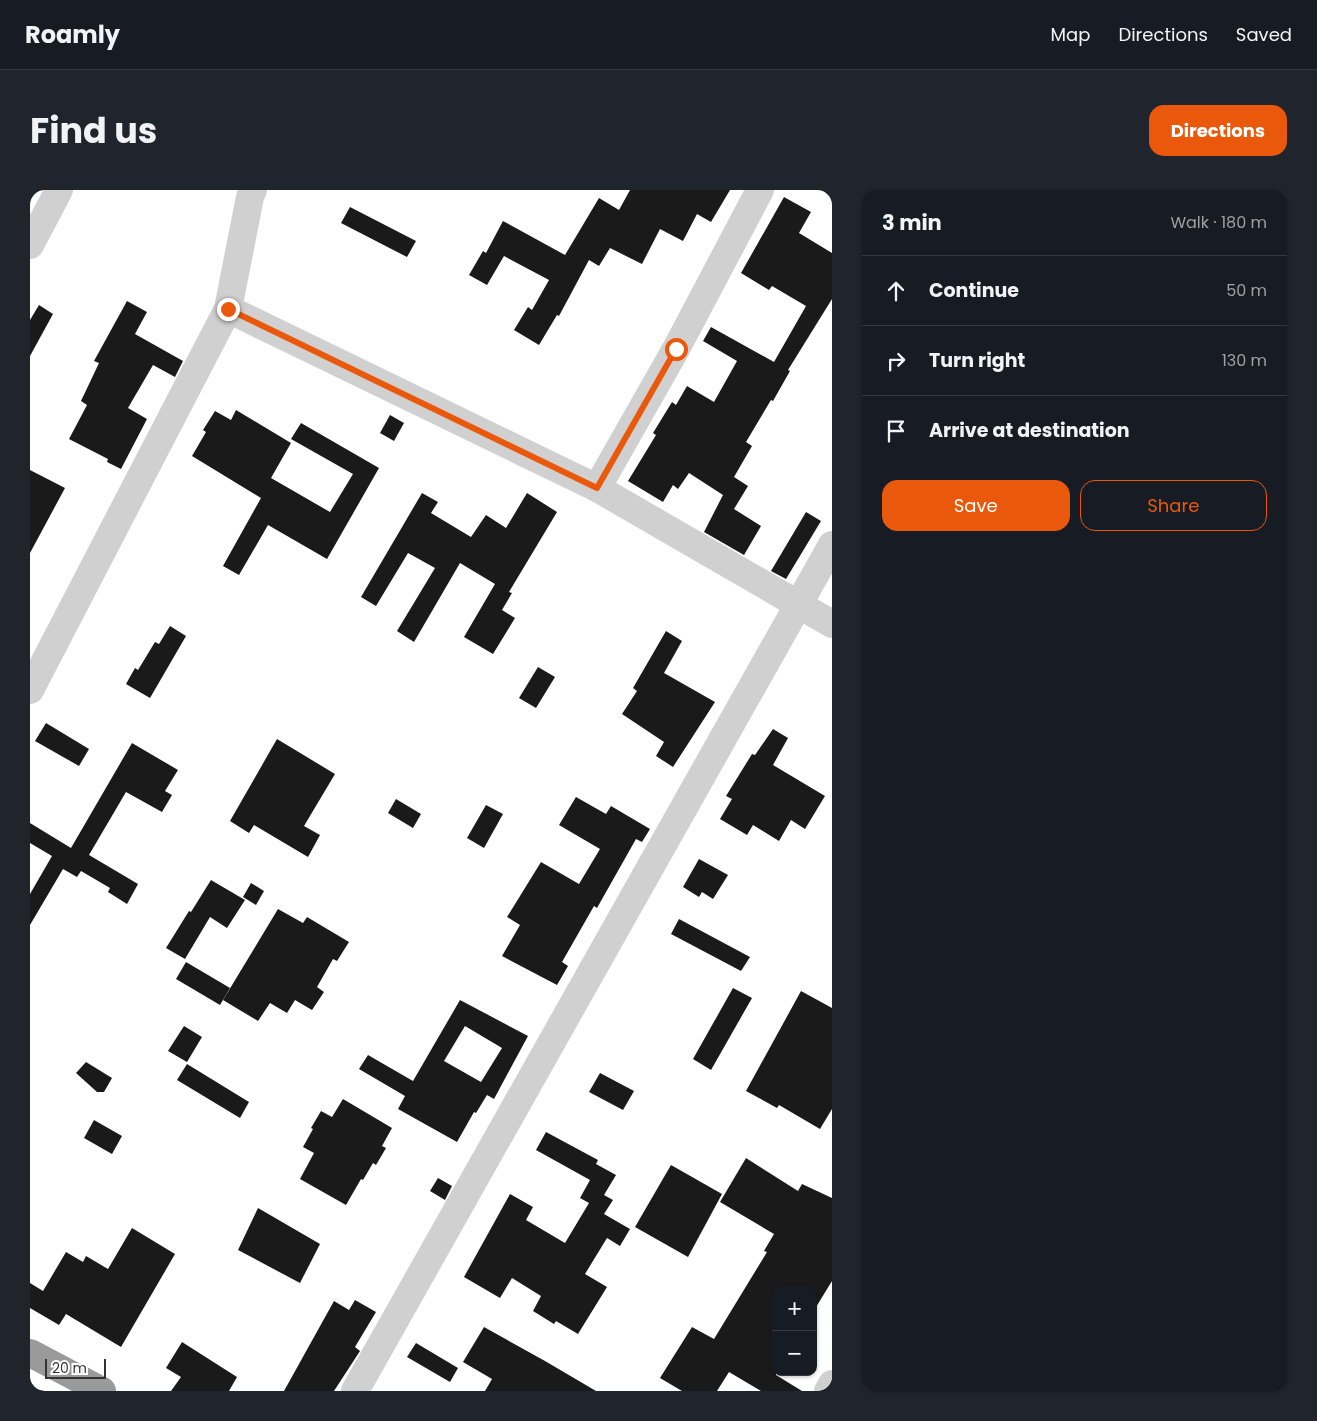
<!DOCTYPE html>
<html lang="en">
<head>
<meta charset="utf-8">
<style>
	:root { --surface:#171b24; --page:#20242c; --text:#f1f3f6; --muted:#9ea1a6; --line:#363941; --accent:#ea580c }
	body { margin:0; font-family:Poppins,sans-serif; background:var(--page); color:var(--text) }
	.controls { position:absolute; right:15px; bottom:15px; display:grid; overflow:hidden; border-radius:10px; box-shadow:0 1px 4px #0004 }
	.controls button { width:45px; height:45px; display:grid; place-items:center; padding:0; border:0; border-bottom:1px solid var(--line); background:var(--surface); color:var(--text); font:25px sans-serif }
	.scale { position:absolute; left:15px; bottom:12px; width:61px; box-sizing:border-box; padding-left:5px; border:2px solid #333; border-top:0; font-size:14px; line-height:18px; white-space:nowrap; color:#333; -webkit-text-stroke:4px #fff; paint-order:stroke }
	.stop { position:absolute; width:15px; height:15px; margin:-11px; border:4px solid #ea580c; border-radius:50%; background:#fff }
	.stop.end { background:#ea580c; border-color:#fff; box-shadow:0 1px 5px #0008 }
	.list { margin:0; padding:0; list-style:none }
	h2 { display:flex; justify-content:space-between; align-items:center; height:65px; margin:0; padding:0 20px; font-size:21px }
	h2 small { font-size:16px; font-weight:400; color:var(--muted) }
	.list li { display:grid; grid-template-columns:32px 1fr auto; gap:15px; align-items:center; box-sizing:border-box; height:70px; padding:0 20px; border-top:1px solid var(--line) }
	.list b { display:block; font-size:19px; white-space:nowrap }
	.list em { font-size:16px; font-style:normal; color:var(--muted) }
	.actions { display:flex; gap:10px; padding:15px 20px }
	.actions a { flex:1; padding:11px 0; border:1px solid var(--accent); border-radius:15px; text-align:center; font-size:18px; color:var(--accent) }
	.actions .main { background:var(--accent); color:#fff }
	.icon { flex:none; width:28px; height:28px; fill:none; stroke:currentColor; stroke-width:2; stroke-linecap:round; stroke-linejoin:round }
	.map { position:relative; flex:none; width:802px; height:1201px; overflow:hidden; border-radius:15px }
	header { display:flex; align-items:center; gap:30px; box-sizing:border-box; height:70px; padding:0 25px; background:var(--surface); border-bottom:1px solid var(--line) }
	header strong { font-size:24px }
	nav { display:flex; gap:28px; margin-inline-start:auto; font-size:18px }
	.intro { display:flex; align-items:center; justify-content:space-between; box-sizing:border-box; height:120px; padding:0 30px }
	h1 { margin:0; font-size:35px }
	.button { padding:12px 22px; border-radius:15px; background:var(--accent); color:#fff; font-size:18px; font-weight:700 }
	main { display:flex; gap:30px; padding:0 30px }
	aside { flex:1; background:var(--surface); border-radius:15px; box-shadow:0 1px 4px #0004 }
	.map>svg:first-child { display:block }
</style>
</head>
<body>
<header>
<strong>Roamly</strong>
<nav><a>Map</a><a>Directions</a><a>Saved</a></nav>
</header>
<div class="intro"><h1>Find us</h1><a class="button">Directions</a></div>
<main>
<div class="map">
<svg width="802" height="1201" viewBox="0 0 802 1201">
	<rect width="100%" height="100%" fill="#fff"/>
	<g fill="#1a1a1a" fill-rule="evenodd">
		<polygon points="600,0 700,0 681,32 667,24 653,51 630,39 612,74 580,58 569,76 559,70 529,126 527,125 509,155 484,140 498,117 502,120 519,90 474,66 457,95 439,85 453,61 456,63 473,31 535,65 569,8 589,20"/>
		<polygon points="754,7 781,22 769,43 802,63 802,109 758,180 760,181 743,211 741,210 716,252 722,256 704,287 718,296 704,319 731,336 714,365 674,342 693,305 659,283 648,299 643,295 633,312 598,291 626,245 623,243 642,212 646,215 657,196 684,212 707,171 673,151 681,137 744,172 776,116 742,96 739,100 711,83"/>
		<polygon points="320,17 386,51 377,67 311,33"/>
		<polygon points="97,111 117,122 105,144 153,171 145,187 123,175 98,218 117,229 91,279 77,272 78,269 39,249 57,215 51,211 69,173 64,171"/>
		<polygon points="9,115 23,124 0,166 0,130"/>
		<polygon points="206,220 261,253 241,288 300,322 323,284 261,249 271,233 349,278 297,369 238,335 209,385 193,376 231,308 162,266 176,242 173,240 185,221 201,230"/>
		<polygon points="360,225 374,233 364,251 350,243"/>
		<polygon points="0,280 35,298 0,363"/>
		<polygon points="392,303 408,312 401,323 441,347 456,325 476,338 497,303 527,322 479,402 482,403 472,420 485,428 463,464 434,447 465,394 430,373 384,452 367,441 405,378 378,363 346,416 331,407"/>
		<polygon points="776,322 791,331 756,389 741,381"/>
		<polygon points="140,436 156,446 120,508 96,494 105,478 108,480 125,452 129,454"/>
		<polygon points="636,441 652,451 634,483 685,512 643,577 626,566 634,552 592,524 607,501 603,498"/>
		<polygon points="508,477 525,487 506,518 489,508"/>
		<polygon points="16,533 59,559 49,576 5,551"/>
		<polygon points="743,539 758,548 743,575 795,606 775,639 761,630 749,651 723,635 717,645 690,629 702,609 696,606 722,564 725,565"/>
		<polygon points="247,549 305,584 274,636 290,645 278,667 224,635 219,643 200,631"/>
		<polygon points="102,553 148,580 135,601 142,605 132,622 96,602 59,665 108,694 97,714 78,702 80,698 51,681 47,687 33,679 0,735 0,704 22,666 0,653 0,633 41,658"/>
		<polygon points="546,607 576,624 581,616 620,639 612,652 606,649 567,718 564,716 532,772 538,776 527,795 472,766 490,735 477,727 511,672 549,694 570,659 529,635"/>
		<polygon points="366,609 391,624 383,638 358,623"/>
		<polygon points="456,615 473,624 454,658 437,648"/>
		<polygon points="669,669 698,685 683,709 672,702 669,707 653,697"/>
		<polygon points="181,690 215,710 197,738 180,727 155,769 136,758 159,721 161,722"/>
		<polygon points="221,693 234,701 226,715 213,707"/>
		<polygon points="248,719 273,733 277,727 319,752 307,771 303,769 287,797 294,802 282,820 265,810 257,823 240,813 228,831 193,810"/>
		<polygon points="649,729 720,767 711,781 641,744"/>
		<polygon points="156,772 200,798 190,815 146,789"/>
		<polygon points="703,798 722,808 681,880 663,869"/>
		<polygon points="771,801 802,818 802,919 790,939 749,915 747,918 716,901"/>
		<path d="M430,810l68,36 -34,63 -7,-4 -11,18 -2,-1 -17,30 -59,-33 7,-13 -46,-27 9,-14 45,26zM435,836l37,22 -21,34 -37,-21z"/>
		<polygon points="154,836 172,847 157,872 138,861"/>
		<polygon points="56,872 82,888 74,902 67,902 46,883"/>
		<polygon points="157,874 219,912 210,928 147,890"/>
		<polygon points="570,883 604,901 593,920 559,902"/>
		<polygon points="313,909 362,938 352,956 356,958 346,975 343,973 333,990 331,989 316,1015 270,989 284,963 273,957 283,939 281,938 291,921 302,927"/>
		<polygon points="64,930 92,946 82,964 54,948"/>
		<polygon points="516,942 568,970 566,974 586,985 574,1005 583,1010 574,1024 600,1039 590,1056 577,1048 555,1084 577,1097 548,1144 526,1131 524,1134 503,1121 511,1106 482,1088 470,1108 434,1087 480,1004 503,1017 496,1030 535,1053 559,1013 550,1008 560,990 506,960"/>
		<polygon points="716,968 768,1001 772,994 802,1008 802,1091 783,1122 783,1100 746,1100 746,1185 772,1201 731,1201 699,1182 687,1201 652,1201 630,1188 662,1137 684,1149 737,1062 734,1061 744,1044 690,1012"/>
		<polygon points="641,975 692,1004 658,1067 605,1037"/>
		<polygon points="408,988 422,996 415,1010 400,1001"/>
		<polygon points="228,1018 290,1054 270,1093 208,1060"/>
		<polygon points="102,1038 145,1064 91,1157 36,1124 29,1135 0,1118 0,1093 13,1101 36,1062 53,1072 56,1066 78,1079"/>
		<polygon points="325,1110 346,1122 325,1157 330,1161 304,1201 254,1201 304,1111 319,1120"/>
		<polygon points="454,1137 515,1171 566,1201 455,1201 462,1189 433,1172"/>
		<polygon points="152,1152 207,1187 199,1201 141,1201 151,1187 136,1178"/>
		<polygon points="386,1153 428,1178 420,1192 377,1167"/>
	</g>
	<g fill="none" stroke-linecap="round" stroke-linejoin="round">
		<g stroke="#d0d0d0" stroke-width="28">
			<polyline points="0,55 29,0"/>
			<polyline points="198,119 567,298 802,434"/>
			<polyline points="567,298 646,159 730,0"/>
			<polyline points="0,500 198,119 220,7 223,0"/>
			<polyline points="325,1201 802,355"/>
			<polyline points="798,1201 802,1194"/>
		</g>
		<polyline stroke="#9a9a9a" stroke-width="28" points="0,1163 72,1201"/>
	</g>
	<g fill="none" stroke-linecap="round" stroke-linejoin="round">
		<polyline stroke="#ea580c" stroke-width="6" points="198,119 567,298 646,159"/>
	</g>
</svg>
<div class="controls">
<button>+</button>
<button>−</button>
</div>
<div class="scale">20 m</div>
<div class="stop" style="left:646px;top:159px"></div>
<div class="stop end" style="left:198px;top:119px"></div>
</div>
<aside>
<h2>3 min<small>Walk · 180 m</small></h2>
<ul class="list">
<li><svg class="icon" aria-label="ahead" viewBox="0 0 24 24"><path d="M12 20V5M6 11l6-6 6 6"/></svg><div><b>Continue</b></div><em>50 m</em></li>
<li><svg class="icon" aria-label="right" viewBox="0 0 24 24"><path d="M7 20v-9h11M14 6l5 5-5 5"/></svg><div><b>Turn right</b></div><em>130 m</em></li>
<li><svg class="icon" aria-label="arrive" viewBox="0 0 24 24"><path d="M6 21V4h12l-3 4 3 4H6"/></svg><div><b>Arrive at destination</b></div></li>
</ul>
<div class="actions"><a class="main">Save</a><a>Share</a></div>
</aside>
</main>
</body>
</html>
